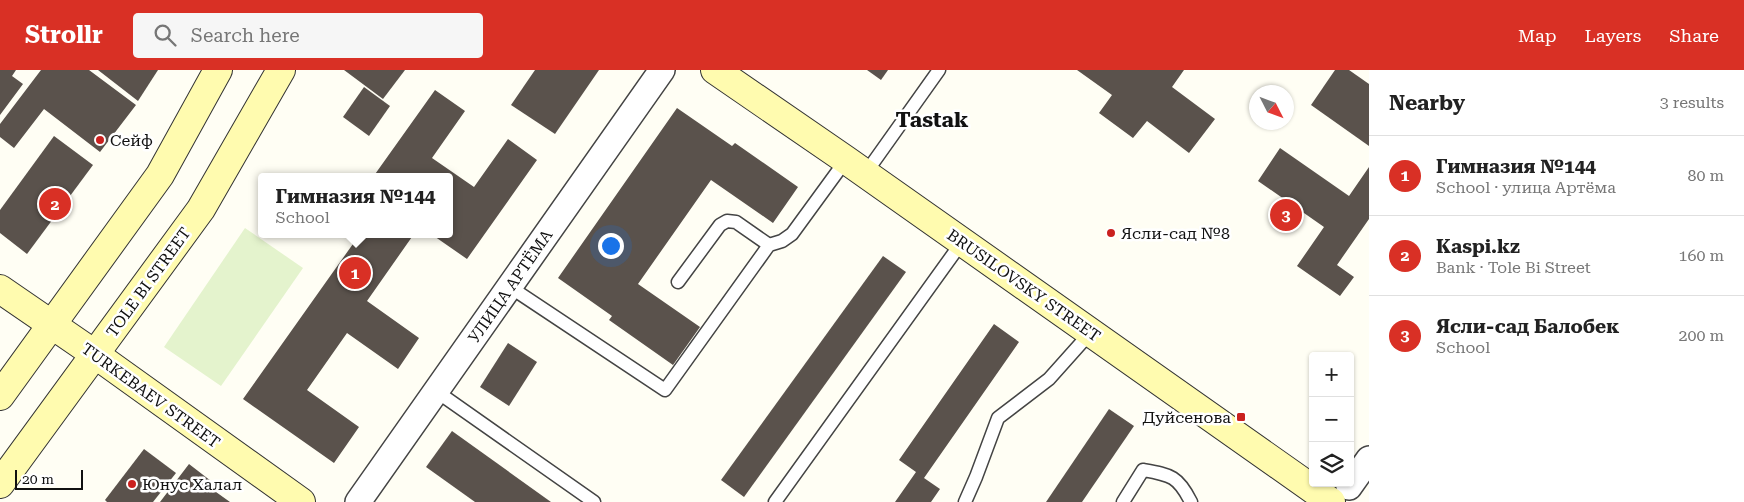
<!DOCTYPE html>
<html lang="en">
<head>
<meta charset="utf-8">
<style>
	:root { --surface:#fff; --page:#f6f6f6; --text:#222; --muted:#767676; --line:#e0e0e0; --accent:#d93025 }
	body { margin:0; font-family:"Roboto Serif",serif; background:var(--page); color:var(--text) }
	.controls { position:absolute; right:15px; bottom:15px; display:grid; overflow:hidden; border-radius:5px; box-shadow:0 1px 4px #0004 }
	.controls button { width:45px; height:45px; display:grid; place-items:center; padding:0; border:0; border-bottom:1px solid var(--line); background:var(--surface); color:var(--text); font:25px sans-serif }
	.compass { position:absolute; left:1249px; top:15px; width:45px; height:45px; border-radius:50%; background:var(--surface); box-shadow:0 1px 4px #0004; rotate:132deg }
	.scale { position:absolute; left:15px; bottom:12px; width:68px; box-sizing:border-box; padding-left:5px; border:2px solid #111; border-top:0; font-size:14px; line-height:18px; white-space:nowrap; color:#111; -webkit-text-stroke:4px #fff; paint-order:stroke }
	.you { position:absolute; left:610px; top:175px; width:18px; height:18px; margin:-12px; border:4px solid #fff; border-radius:50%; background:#1a73e8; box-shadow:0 0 0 8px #1a73e833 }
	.badge { display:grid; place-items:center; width:32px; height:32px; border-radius:50%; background:var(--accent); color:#fff; font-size:16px; font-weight:700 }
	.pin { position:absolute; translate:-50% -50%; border:2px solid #fff; box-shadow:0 1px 5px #0006 }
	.popup { position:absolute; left:258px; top:103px; width:195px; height:65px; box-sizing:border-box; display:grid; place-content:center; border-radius:5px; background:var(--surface); filter:drop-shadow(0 1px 4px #0005); font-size:16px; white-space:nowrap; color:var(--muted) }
	.popup b { font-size:19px; color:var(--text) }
	.popup::after { content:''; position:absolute; left:50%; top:100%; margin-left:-10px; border:10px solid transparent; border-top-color:var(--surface) }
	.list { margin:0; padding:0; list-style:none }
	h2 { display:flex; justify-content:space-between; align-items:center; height:65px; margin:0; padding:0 20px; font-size:21px }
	h2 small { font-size:16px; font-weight:400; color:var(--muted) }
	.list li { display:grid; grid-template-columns:32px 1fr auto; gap:15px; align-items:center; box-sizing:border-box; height:80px; padding:0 20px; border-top:1px solid var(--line) }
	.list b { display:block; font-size:19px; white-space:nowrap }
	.list p { margin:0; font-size:16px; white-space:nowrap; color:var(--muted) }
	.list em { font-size:16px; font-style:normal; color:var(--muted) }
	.icon { flex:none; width:28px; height:28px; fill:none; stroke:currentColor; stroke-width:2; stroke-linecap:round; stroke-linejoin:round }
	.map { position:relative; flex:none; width:1369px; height:432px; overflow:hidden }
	header { display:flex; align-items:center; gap:30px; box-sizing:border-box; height:70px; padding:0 25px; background:var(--accent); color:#fff }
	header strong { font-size:24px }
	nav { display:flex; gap:28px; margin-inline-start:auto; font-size:18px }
	.search { width:350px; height:45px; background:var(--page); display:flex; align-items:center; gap:12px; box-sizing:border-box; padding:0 18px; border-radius:5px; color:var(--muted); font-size:19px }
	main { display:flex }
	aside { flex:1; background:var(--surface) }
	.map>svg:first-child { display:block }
</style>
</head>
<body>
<header>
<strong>Strollr</strong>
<div class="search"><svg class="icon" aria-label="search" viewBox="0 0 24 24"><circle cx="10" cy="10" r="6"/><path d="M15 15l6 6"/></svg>Search here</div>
<nav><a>Map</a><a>Layers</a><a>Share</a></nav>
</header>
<main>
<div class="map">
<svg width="1369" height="432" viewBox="0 0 1369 432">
	<rect width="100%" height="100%" fill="#fffef4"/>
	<polygon fill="#e4f3cd" points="245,158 303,198 221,316 164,277"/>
	<g fill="#5a524c">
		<polygon points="0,0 16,0 12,6 23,14 0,45"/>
		<polygon points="41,0 89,0 136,35 100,82 44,39 14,78 0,67 0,54"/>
		<polygon points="98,0 158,0 138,31"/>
		<polygon points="344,0 405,0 383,29"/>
		<polygon points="535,0 599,0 555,64 511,35"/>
		<polygon points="867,0 888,0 881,10"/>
		<polygon points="1077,0 1184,0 1172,17 1215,49 1189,83 1147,51 1133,68 1099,43 1112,25"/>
		<polygon points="1335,0 1349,0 1369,14 1369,76 1311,35"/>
		<polygon points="364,17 390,36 369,66 343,47"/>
		<polygon points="435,20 465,41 432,88 474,117 508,69 537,90 467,189 431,164 449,164 449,107 373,107"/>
		<polygon points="677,38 732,76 735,73 798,117 773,153 711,110 638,214 700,257 673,295 609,250 612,246 558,208"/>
		<polygon points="54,66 93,95 27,184 0,163 0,140"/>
		<polygon points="1280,78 1349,126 1369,97 1369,149 1337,195 1354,207 1340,226 1297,196 1324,157 1258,111"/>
		<polygon points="360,164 414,164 367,231 419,268 398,299 347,263 307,320 359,357 334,393 243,329"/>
		<polygon points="883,186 906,202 744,427 721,410"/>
		<polygon points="994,254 1019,272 924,408 940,419 931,432 895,432 916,402 899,390"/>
		<polygon points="508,273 537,292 509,336 480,317"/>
		<polygon points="1109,339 1134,356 1082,432 1046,432"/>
		<polygon points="452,361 551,432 475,432 426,397"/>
		<polygon points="144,379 176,403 153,432 107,432 105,430"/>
		<polygon points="189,394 211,411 209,417 230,432 160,432"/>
	</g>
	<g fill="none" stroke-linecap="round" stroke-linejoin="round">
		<defs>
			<g id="lane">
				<polyline points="865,104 939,0"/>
				<polyline points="678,212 720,155 727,151 736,152 769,175"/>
				<polyline points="510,217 665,320 769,175 782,171 792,164 846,90"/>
				<polyline points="436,321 594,432"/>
				<polyline points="775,432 962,172"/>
				<polyline points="965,432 976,407 998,348 1049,309 1091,262"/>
				<path d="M1123,432l20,-32c28,5 35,6 48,32"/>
			</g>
			<g id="street">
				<polyline points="1349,417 1369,389"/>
				<polyline points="358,432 662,0"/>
			</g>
			<g id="secondary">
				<polyline points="715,0 846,90 1331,432"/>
				<polyline points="0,219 96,285 301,432"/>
				<polyline points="0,326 160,105 218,0"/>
				<polyline points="0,414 201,139 281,0"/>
			</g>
		</defs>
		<use href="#lane" stroke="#444" stroke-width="15"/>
		<use href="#street" stroke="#444" stroke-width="28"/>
		<use href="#secondary" stroke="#333" stroke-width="30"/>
		<use href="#lane" stroke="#fff" stroke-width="12"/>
		<use href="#street" stroke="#fff" stroke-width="25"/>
		<use href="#secondary" stroke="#fffbaf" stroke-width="28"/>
	</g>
	<g fill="#ca211f" stroke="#fff" stroke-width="2">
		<circle cx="100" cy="70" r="5"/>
		<circle cx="1111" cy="163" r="5"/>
		<rect x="1236" y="342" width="10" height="10" rx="2.5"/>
		<circle cx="132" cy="414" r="5"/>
	</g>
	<g text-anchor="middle" stroke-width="5" stroke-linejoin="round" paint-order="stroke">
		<g font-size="16" fill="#111" stroke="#fff" text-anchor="start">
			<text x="110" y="76">Сейф</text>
			<text x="1121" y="169">Ясли-сад №8</text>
			<text x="1231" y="353" text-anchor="end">Дуйсенова</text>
			<text x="142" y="420">Юнус Халал</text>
		</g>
		<g font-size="16" fill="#111" stroke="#fff">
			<text transform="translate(148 212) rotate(-54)" y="6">TOLE BI STREET</text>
			<text transform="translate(1024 215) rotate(35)" y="6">BRUSILOVSKY STREET</text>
			<text transform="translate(510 216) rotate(-55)" y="6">УЛИЦА АРТЁМА</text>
			<text transform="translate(151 325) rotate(36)" y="6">TURKEBAEV STREET</text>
		</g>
		<g font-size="21" font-weight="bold" fill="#111" stroke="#fff">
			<text x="932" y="57">Tastak</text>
		</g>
	</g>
</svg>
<div class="controls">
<button>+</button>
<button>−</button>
<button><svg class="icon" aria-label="layers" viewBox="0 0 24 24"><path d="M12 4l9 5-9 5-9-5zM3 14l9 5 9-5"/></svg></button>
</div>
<svg class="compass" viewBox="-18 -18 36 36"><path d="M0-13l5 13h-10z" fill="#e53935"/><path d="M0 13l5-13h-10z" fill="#767676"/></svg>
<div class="scale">20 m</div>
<div class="you"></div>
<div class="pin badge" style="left:355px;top:203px">1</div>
<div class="popup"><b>Гимназия №144</b>School</div>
<div class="pin badge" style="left:55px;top:134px">2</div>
<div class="pin badge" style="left:1286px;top:145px">3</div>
</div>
<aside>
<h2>Nearby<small>3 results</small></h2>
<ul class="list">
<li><span class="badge">1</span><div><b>Гимназия №144</b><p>School · улица Артёма</p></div><em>80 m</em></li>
<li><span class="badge">2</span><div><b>Kaspi.kz</b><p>Bank · Tole Bi Street</p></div><em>160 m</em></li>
<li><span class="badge">3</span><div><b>Ясли-сад Балобек</b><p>School</p></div><em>200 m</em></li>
</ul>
</aside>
</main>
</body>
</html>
